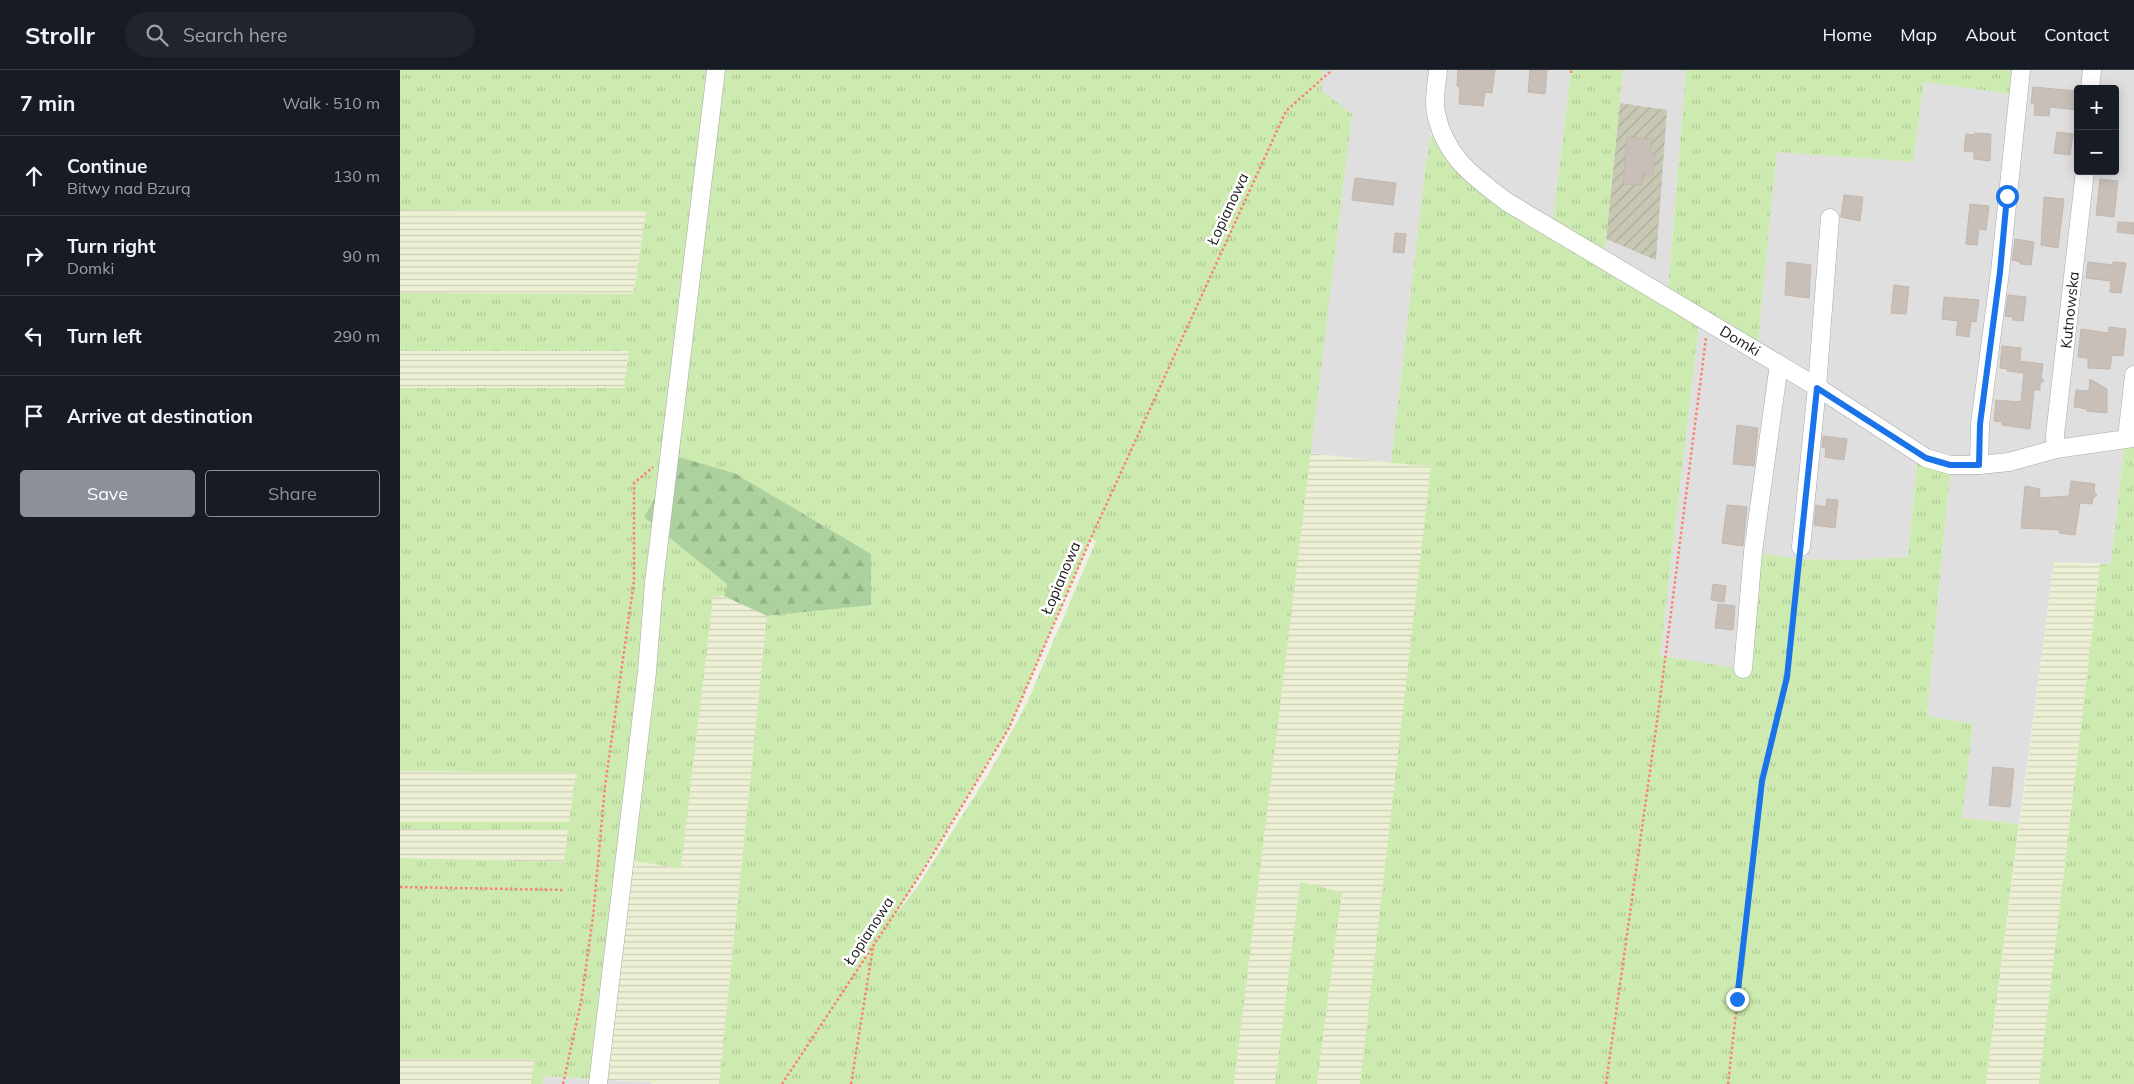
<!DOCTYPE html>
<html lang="en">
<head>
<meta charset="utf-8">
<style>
	:root { --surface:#171b24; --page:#20242c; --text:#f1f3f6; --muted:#9ea1a6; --line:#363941; --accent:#8c9099 }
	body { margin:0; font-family:Mulish,sans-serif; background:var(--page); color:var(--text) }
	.controls { position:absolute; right:15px; top:15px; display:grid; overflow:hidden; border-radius:5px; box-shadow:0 2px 12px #0003 }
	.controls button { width:45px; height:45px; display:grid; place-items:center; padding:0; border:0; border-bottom:1px solid var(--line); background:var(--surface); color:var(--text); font:25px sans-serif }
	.stop { position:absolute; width:15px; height:15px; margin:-11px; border:4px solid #1a73e8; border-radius:50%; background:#fff }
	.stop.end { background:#1a73e8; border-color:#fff; box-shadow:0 1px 5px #0008 }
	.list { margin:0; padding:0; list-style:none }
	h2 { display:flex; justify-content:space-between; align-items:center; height:65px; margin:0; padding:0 20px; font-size:21px }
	h2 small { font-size:16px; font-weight:400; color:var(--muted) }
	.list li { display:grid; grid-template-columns:32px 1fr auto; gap:15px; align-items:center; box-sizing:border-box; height:80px; padding:0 20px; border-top:1px solid var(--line) }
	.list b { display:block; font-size:19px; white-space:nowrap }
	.list p { margin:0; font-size:16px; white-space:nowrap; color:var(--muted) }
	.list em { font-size:16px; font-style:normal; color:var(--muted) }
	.actions { display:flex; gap:10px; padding:15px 20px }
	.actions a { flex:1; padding:11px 0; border:1px solid var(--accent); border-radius:5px; text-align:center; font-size:18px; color:var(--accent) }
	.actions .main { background:var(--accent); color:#fff }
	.icon { flex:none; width:28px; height:28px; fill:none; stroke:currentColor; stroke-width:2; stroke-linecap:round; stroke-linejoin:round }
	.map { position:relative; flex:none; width:1734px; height:1014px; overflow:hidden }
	header { display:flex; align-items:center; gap:30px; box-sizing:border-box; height:70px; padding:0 25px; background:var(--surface); border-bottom:1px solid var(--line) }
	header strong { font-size:24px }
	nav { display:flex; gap:28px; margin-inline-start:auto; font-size:18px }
	.search { width:350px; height:45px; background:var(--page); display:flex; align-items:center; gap:12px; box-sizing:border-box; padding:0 18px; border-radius:28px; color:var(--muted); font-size:19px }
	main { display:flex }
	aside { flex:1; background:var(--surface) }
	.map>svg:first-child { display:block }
</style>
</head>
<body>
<header>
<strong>Strollr</strong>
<div class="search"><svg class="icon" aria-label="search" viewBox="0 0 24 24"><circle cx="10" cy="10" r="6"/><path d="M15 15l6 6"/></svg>Search here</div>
<nav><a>Home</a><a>Map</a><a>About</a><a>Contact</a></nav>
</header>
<main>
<aside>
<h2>7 min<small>Walk · 510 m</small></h2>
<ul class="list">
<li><svg class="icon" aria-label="ahead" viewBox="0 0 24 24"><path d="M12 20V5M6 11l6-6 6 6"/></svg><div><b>Continue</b><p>Bitwy nad Bzurą</p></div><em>130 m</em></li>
<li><svg class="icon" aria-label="right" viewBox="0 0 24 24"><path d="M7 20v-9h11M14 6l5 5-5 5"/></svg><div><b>Turn right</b><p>Domki</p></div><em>90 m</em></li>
<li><svg class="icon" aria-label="left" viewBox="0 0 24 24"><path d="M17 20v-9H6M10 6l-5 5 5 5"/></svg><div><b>Turn left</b></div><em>290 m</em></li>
<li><svg class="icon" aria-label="arrive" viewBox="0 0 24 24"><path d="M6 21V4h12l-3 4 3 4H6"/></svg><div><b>Arrive at destination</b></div></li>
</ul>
<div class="actions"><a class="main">Save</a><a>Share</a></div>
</aside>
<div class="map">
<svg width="1734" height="1014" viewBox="0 0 1734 1014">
	<defs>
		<pattern id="construction-furrows" width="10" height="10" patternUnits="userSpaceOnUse" patternTransform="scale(1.25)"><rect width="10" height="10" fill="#c7c7b4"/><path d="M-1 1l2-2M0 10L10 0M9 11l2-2" fill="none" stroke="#abab9a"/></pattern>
		<pattern id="farmland-rules" width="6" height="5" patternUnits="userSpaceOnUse" patternTransform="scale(1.25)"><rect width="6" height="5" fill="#eef0d5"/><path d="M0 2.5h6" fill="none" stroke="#ccceb7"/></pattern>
		<pattern id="grass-tufts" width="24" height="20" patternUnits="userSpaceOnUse" patternTransform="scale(1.25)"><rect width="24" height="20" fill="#cdebb0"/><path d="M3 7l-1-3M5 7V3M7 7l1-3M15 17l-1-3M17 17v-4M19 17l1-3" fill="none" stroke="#b0c997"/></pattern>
		<pattern id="forest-firs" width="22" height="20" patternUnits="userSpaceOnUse" patternTransform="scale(1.25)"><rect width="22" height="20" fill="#add19e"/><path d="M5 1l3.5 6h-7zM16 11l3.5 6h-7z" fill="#95b388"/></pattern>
	</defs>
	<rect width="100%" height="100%" fill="#f2efe9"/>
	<g fill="#e0dfdf" fill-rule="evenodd">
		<polygon points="924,0 1171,0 1152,159 1050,82 1036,21 991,393 910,383 946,93 921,20"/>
		<polygon points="1223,0 1286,0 1268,220 1205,180"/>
		<path d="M1621,0h113v367l-78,12 -92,10 -38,-9 -168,-108 19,-190 136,10 11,-81 94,14zM1678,19h37v82h-37z"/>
		<polygon points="1299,254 1517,391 1508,487 1448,490 1396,489 1353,482 1343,599 1260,587"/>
		<polygon points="1724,377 1711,494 1654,492 1619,754 1561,748 1573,654 1527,646 1550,402"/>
		<polygon points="144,1006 156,1007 251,1012 251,1014 143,1014"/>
	</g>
	<polygon fill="url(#construction-furrows)" points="1220,33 1267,40 1256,190 1206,169"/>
	<g fill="url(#farmland-rules)">
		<polygon points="1026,93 1032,396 960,1014 917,1014 942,823 900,812 875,1014 834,1014 910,383 991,393"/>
		<polygon points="0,140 246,141 233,224 0,223"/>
		<polygon points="229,280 225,318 0,318 0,281"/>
		<polygon points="1654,492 1700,494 1639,1014 1586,1014"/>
		<polygon points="313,526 324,526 367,546 319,1014 251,1014 251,1012 208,1010 233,790 281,797"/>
		<polygon points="0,701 176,703 169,752 0,752"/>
		<polygon points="26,758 168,760 164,792 0,788 0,759"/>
		<polygon points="0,989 134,989 131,1014 0,1014"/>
	</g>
	<g fill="url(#grass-tufts)" fill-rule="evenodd">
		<path d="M0,0h924l-3,20 31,24 -118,970h-515l48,-468 104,-12 -144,-20 -3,12 -11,1 -32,271 -48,-7 -25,219 -64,-4 -1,8h-12l3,-25h-134v-201l164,4 4,-32 -168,-1v-7h169l7,-49 -176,-2v-383h224l5,-37h-229v-58l233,1 2,-9 11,-74 -246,-1zM691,468l5,3 -69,162 -36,67 -72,114 -26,35 116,-191z"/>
		<polygon points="1171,0 1223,0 1205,180 1268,219 1286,0 1621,0 1618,25 1524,12 1513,92 1377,82 1358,272 1299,255 1260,586 1343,599 1353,482 1396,489 1448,490 1508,487 1517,391 1550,402 1527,646 1573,654 1562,748 1619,754 1586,1014 960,1014 1031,396 991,393 1026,93 1036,42 1050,82 1152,158"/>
		<polygon points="1724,377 1734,377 1734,1014 1639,1014 1700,494 1711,494"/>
		<polygon points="900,812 942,822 917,1014 875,1014"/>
	</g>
	<polygon fill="url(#forest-firs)" points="279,387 334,403 471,484 471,535 367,546 324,526 327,514 244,447"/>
	<g fill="#c7bfb8" stroke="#c4b6ab">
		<polygon points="1058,0 1095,0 1092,23 1085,22 1083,36 1059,34 1060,18 1057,16"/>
		<polygon points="1130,0 1147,0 1145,24 1128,22"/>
		<polygon points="1633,17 1676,21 1678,40 1650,37 1649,46 1634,45 1635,34 1631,33"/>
		<polygon points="1657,62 1673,64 1670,85 1654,83"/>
		<polygon points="1575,63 1591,64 1590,91 1574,89 1574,82 1564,81 1566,64 1574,65"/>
		<polygon points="1227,67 1252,69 1250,84 1255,84 1253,105 1243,104 1242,115 1223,114"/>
		<polygon points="955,108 996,113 993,135 952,130"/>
		<polygon points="1700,109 1718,111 1714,147 1696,145"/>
		<polygon points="1444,125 1463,127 1460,151 1441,147"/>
		<polygon points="1644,127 1664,129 1658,178 1641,175"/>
		<polygon points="1570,134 1589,136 1586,160 1579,159 1577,175 1566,174"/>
		<polygon points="1718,152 1734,153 1734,164 1717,162"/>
		<polygon points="995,163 1006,164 1004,183 993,182"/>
		<polygon points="1615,169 1634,172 1631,195 1620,194 1621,192 1612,190"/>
		<polygon points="1387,192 1411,195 1409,228 1385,225"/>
		<polygon points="1688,192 1713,195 1713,192 1726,193 1721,223 1710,222 1711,211 1686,208"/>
		<polygon points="1494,215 1509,217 1506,244 1491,243"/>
		<polygon points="1608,225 1626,227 1623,251 1613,250 1613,247 1605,246"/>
		<polygon points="1544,227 1579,230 1576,252 1571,251 1569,267 1556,265 1558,251 1542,249"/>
		<polygon points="1709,257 1726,259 1723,286 1712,285 1710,299 1688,298 1688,288 1678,287 1681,259 1708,263"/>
		<polygon points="1602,276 1621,278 1620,291 1643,294 1641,307 1644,311 1640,313 1640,320 1634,320 1630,359 1602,355 1602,352 1594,351 1596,330 1621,332 1624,303 1607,301 1608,299 1600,298"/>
		<polygon points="1690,309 1707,319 1707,343 1687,341 1687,339 1674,337 1676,320 1689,321"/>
		<polygon points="1337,355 1358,358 1354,396 1333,394"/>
		<polygon points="1423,366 1447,369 1444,390 1425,387 1426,378 1422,377"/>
		<polygon points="1671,411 1695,414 1694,421 1697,425 1693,428 1692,434 1680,433 1675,465 1659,463 1660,460 1621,458 1625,416 1640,419 1639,428 1669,426"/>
		<polygon points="1427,429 1438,430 1435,458 1414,455 1416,435 1426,437"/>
		<polygon points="1327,435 1347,437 1343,476 1322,473"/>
		<polygon points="1313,514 1326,516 1324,532 1311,530"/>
		<polygon points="1318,534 1335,536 1333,560 1315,558"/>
		<polygon points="1593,697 1614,699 1610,737 1589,735"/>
	</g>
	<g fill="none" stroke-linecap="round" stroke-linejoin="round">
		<defs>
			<g id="minor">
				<path d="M1038,0c-1,13 -5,30 -2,43 9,44 38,64 71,89l310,185 109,71 24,7h29l30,-3 47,-13 78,-11"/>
				<polyline points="1690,19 1692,0"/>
				<polyline points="1727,368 1734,305"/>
				<polyline points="1656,379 1655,365 1685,101"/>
				<polyline points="1579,395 1580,354 1600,202 1621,0"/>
				<polyline points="1401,477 1417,317 1430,148"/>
				<polyline points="1343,599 1353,482 1379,294"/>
				<polyline points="198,1014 247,602 254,513 316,0"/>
			</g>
		</defs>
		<use href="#minor" stroke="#a9a9a9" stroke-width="19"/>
		<g stroke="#fa8072" stroke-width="2.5" stroke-dasharray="2.5 2.5" stroke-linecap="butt">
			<polyline points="1171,3 1171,0"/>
			<polyline points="0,817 165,820"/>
			<polyline points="163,1014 181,932 193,847 205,716 234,511 234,413 253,397"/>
			<polyline points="382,1014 524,799 609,658 691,468 886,41 932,0"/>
			<polyline points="451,1014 473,877"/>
			<polyline points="1206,1014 1259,637 1306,268"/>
			<polyline points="1328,1014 1362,711 1387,607 1400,491"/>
		</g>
		<use href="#minor" stroke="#fff" stroke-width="18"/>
	</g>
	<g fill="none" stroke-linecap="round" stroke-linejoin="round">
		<polyline stroke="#1a73e8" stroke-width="6" points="1337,929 1362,711 1387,607 1417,318 1526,388 1550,395 1579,395 1580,354 1600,202 1607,126"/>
	</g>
	<g text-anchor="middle" stroke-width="5" stroke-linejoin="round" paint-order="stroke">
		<g font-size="15" fill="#222" stroke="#fff">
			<text transform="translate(828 139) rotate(-65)" y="5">Łopianowa</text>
			<text transform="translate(1670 240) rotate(-84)" y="5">Kutnowska</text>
			<text transform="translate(1340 271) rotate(31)" y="5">Domki</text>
			<text transform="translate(661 508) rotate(-67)" y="5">Łopianowa</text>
			<text transform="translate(469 861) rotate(-57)" y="5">Łopianowa</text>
		</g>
	</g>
</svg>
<div class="controls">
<button>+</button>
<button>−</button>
</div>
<div class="stop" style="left:1607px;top:126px"></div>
<div class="stop end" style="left:1337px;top:929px"></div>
</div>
</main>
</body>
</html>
